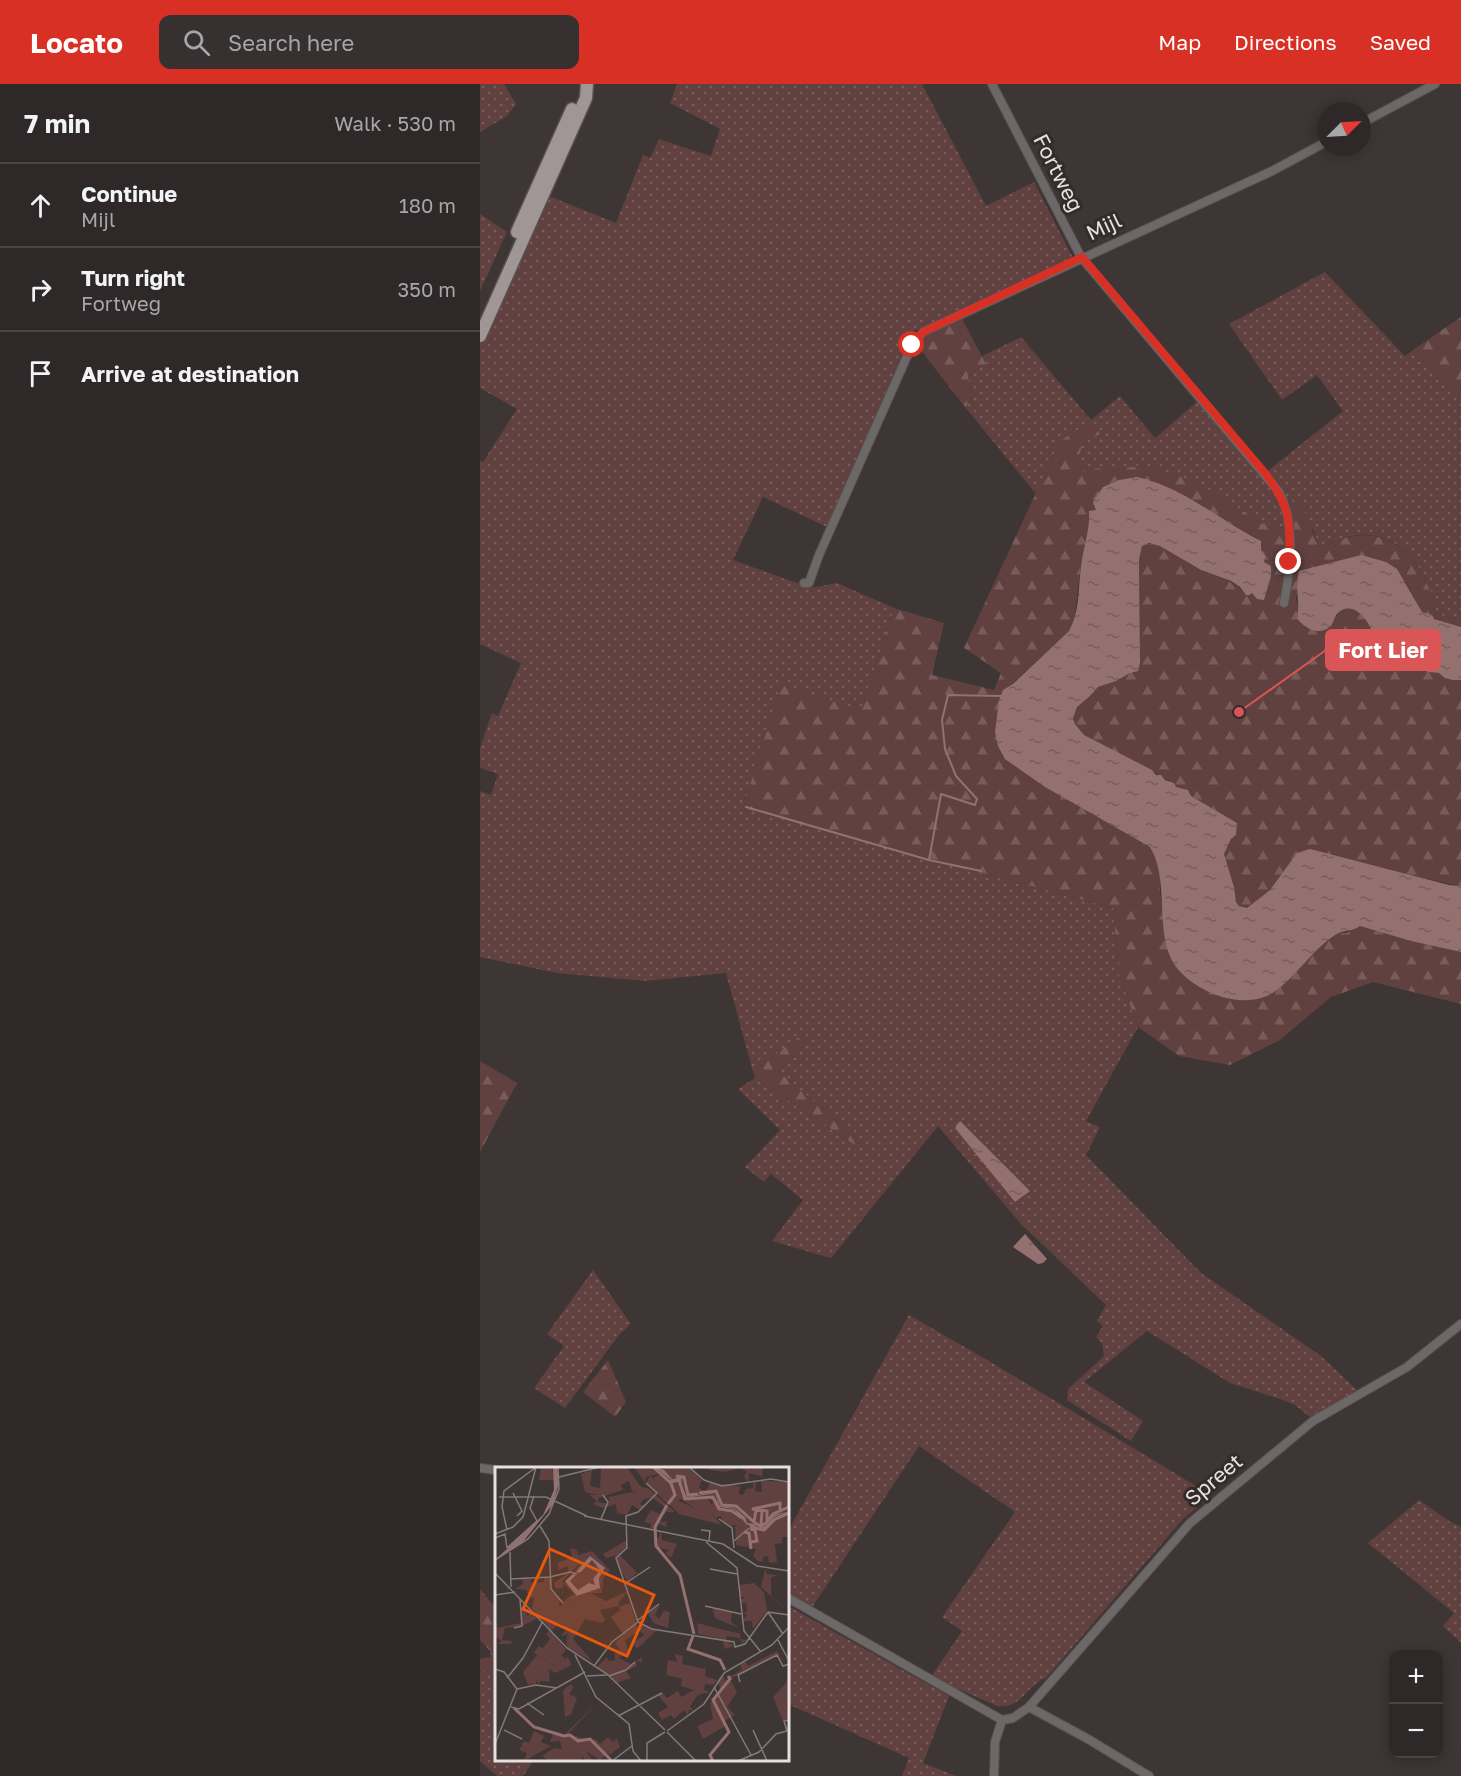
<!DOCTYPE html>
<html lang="en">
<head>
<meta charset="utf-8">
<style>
	:root { --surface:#2e2828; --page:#363030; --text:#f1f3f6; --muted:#a7a6a8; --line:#494445; --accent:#d93025 }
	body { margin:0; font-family:"Golos Text",sans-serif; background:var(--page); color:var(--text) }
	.controls { position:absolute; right:18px; bottom:18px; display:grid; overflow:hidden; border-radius:12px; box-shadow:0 3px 15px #0003 }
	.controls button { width:54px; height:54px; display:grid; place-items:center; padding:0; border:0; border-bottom:2px solid var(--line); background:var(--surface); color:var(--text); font:30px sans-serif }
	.compass { position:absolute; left:837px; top:18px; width:54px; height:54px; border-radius:50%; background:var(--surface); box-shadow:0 3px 15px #0003; rotate:66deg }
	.stop { position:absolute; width:18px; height:18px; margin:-14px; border:4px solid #d93025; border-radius:50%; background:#fff }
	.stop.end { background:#d93025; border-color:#fff; box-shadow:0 2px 6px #0008 }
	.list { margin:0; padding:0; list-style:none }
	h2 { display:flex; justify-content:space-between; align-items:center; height:78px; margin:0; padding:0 24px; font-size:26px }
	h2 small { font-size:20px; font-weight:400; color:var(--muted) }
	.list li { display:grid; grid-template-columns:39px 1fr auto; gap:18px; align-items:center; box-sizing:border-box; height:84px; padding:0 24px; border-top:2px solid var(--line) }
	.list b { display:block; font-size:22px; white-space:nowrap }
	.list p { margin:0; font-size:20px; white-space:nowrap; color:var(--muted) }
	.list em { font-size:20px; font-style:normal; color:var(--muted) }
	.icon { flex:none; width:33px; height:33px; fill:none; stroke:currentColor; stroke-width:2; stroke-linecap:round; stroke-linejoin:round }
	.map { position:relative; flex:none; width:981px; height:1692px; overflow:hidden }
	header { display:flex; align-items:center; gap:36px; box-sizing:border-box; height:84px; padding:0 30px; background:var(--accent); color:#fff }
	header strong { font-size:28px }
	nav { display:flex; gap:33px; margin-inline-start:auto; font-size:21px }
	.search { width:420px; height:54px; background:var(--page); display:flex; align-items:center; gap:15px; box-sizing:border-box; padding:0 21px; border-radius:12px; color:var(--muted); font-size:22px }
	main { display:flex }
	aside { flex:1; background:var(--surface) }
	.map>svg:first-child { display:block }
</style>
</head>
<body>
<header>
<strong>Locato</strong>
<div class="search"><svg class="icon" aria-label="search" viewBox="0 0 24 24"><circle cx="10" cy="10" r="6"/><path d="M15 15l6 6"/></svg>Search here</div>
<nav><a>Map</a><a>Directions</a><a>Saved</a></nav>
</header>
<main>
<aside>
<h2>7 min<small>Walk · 530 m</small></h2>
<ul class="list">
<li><svg class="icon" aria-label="ahead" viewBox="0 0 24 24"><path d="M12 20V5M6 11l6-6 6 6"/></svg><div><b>Continue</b><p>Mijl</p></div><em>180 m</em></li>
<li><svg class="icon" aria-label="right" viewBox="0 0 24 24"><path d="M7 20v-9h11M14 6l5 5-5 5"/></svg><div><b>Turn right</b><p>Fortweg</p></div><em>350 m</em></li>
<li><svg class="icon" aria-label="arrive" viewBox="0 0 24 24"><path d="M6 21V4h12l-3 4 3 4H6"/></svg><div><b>Arrive at destination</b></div></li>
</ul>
</aside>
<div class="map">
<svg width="981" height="1692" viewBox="0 0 981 1692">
	<defs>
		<pattern id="grass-dots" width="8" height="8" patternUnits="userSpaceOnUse" patternTransform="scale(1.5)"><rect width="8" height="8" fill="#60413f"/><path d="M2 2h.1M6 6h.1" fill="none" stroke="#775c5a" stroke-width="1.8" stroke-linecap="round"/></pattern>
		<pattern id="forest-firs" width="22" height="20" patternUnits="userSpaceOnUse" patternTransform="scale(1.5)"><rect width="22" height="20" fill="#60413f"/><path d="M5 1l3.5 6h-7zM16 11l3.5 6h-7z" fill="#775c5a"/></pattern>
		<pattern id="water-ripples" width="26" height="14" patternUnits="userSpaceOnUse" patternTransform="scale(1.5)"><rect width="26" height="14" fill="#94716e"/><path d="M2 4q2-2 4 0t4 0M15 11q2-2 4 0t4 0" fill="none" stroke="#745f5d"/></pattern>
	</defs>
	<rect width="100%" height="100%" fill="#3e3535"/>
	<g fill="url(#grass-dots)">
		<polygon points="0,0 24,0 36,20 27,32 0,48"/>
		<polygon points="197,0 442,0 506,122 554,98 593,174 432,248 347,443 283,413 253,476 331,504 357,499 414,524 381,627 301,601 263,724 633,824 639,890 658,943 606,1037 620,1043 606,1071 721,1189 841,1272 878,1307 830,1333 815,1321 800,1315 750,1299 667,1247 604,1298 663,1337 651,1357 587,1316 588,1305 624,1272 622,1259 616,1253 623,1242 617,1237 626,1221 541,1140 458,1042 351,1174 292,1157 323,1116 291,1090 284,1098 265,1083 300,1046 258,1005 275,994 375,1061 380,1057 299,988 325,960 318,953 273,988 246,889 165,897 77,889 0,873 0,707 11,711 18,690 0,684 0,664 12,629 18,632 41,579 0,560 0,377 3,378 37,325 0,304 0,252 61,109 136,139 163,71 170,74 179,55 231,72 240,45 190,19"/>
		<polygon points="0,130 27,148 0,207"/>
		<path d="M845,188l80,84 8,-6 48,53v217l-26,-6c4,-17 -2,-16 -8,-30 -13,-36 -47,-59 -86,-45 -8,3 -13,7 -22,8l-6,-18h-24l-28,-6 -25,-15 -95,-43 -29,6 -16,-3 -11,7 -7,-16 5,-16 -23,-2 -24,53 -71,-87 7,-6 -4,-26 18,-11 -4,-8 39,-19 70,83 29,-24 35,42 44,-38 66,73 78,-62 -26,-36 -35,25 -53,-76z"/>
		<polygon points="113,1186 151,1240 139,1251 85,1324 54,1304 84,1262 67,1250"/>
		<path d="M429,1231l80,46 222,134 -28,24 -137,159c-19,7 -25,32 -49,28l-66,-29 31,-46 -20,-14 73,-105 -96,-66 -108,163 -23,-14v-64z"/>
		<polygon points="939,1416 969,1437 981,1443 981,1559 963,1542 974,1529 888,1459"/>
		<polygon points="308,1522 469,1612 443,1679 476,1692 422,1692 429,1674 308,1620"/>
		<polygon points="16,1584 16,1676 54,1676 43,1692 17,1692 0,1677 0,1588"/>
	</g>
	<g fill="url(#forest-firs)">
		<polygon points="981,233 981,319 933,266"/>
		<polygon points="482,235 506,280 488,291 492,317 485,323 436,260 443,253"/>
		<path d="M611,337l9,13 -17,9 -5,16 7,16 11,-7 16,3 29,-6 31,8 38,17 51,33 28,6 -10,-37 25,17 15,38c9,-1 14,-5 22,-8 39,-13 73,9 86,45 6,13 12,13 8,30l26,6v7l-27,-8 -2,-4 -10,-3 -15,-27 -46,-30 -37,11 -19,3 -9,29 3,11 -2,9 32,9c3,-4 5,-9 8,-12 16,-18 33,6 36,21l-10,10 1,7 23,8 13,-1 9,5 12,2 7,5 11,1 14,7h8v206l-164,-33 -27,37 -23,18 -8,-2 -3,-4 -2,-15 -10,-33 7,-15 5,-4 1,-12 -46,-27 -3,-6 -12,-3 -2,-4c-10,-4 -16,-9 -25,-14 -22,-11 -44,-23 -65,-34l-9,-11 -2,-6 4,-11 13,-11 8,-9 18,-6 14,-8 10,-10 -1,-103 3,-14c6,-3 11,-3 18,0 14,6 27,17 41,24 17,8 33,9 45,25l6,-2 12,7 7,-24v-10l-7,-4 -3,-12v-9l-73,-42 -37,-19h-32l-16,7 -7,23 -7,2 -1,26 -7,27 -7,57 -5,9 -55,51 -11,8 -4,10 4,56 42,31 105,60 6,9 4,15v21l9,63 9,13 13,13 120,-26 26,-22h9l14,-7 51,15 50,11v52l-88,-22 -42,15 -51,43 -50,25 -51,-9 -41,-29 -19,-53 -6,-66 -370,-100 38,-124 80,27 33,-103 50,15 -12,52 62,15 7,-17 -37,-25 96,-207z"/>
		<polygon points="318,953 325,960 299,988 380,1057 375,1061 275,994 273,988"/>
		<polygon points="0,977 37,999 0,1068"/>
		<polygon points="128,1276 146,1318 135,1333 103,1308"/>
		<polygon points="0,1505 16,1524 16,1584 0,1588 0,1575 10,1573 11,1568 0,1556"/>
	</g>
	<g fill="url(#water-ripples)">
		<path d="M657,393c44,9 84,44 124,64v9l4,6 -1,6 7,4v10l-7,24 -7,-1 -5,-6 -3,2h-3l-6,-8 -9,-6 -30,-11 -41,-24 -11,-3 -7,3 -3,14 1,103 -2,8 -8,2 -14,8 -18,6 -8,9 -13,11 -4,11 2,6 9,11 68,35 4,5h5l4,5 9,3 2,4 12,3 3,6 46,27 -1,12 -5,4 -7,15 10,33 2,15 3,4 8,2 23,-18 27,-37 13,-4 139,36 12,1v66l-50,-11 -51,-15c-8,6 -18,4 -25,9 -23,15 -40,43 -61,57 -31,22 -92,-3 -105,-38 -12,-32 -1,-78 -19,-107l-105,-60 -40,-28 -7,-13 -3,-14 4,-32 4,-10 11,-7 55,-52c11,-20 9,-42 12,-64 2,-19 9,-36 8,-56l7,-1 -3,-8 10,-15 16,-7z"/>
		<path d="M881,471l25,7 11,7 25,43 10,3 2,4 27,8v53h-8l-8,-2 -6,-5 -11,-1 -7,-5 -12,-2 -9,-5 -26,-1 -10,-6v-10l9,-7c-3,-15 -20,-38 -36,-22 -3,4 -4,10 -7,13 -12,9 -26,1 -33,-9 4,-16 -3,-29 2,-47z"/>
		<polygon points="480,1037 550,1107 535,1118 475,1044"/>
		<polygon points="545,1150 567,1175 563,1179 558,1180 533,1163"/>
	</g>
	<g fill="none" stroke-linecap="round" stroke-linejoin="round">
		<g stroke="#94716e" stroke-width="2">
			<polyline points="266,723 449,776 501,787"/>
			<polyline points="449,776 461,710 495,721 497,715 476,692 465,665 462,636 468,611 521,612"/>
		</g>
		<defs>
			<g id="street">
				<path d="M512,0l89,173 198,235c17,32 12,76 5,111"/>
				<polyline points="882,39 955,0"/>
				<polyline points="324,499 329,499 339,471 432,261 443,248 792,87 846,58"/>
				<polyline points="0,1384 16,1386"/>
				<polyline points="308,1514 522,1636 533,1634 549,1623 710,1439 833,1337 927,1283 981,1240"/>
				<polyline points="549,1623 608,1655 669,1692"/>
				<polyline points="514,1692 515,1658 522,1636"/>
			</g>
			<g id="primary">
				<polyline points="37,148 92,25"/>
				<polyline points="0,252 106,14 107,0"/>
			</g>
		</defs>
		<use href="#street" stroke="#595150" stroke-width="10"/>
		<use href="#primary" stroke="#595150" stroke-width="15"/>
		<use href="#street" stroke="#6c6867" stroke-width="8"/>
		<use href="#primary" stroke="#9f9695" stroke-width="12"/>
	</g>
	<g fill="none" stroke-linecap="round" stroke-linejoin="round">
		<path stroke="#d93025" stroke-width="8" d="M432,261l11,-13 159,-75 183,216c25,34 26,47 24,89"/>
	</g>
	<g text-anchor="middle" stroke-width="6" stroke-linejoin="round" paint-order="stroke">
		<g font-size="21" fill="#e6e1e0" stroke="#342b2b">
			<text transform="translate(578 89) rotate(63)" y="7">Fortweg</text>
			<text transform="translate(624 143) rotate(-25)" y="7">Mijl</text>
			<text transform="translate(734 1396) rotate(-40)" y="7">Spreet</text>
		</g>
	</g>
	<g transform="translate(15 1383)">
		<rect width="294" height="294" fill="#3e3535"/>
		<path d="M46,0h11l2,13h-15zM106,0h26l14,20 7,1 27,24h-9l-5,7 -1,3 7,-1 -1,6 -9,-4 -2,6 -5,-1 1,-4 -7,-2 7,-12 11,5 4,-7 -15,-11 -8,3 -3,4 4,2 -4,4 -8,-5 -5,10 -10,-2 -1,-9 -13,4 -10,-4 4,-3 -8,-6h8l-12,-3 -4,-18 11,-4 -2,16 10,2zM134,14l3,10h5l-28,6v7l-11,-2v-4l25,-8 -2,-5zM158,0l10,4 8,9 10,-1 -2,7 7,12 28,-5 6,15 14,1 11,14 12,6 8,-1 9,-11 15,-6 -9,6h9v20h-7v6l-7,1 2,18 -8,1 -1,-7 -5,1v5l-5,-1 -5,-5 3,-7 -20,-4 -1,-21 -3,2 -9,-4 -3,-7 4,-4 -17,-14 -22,2 -7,-12 1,-7 -9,2zM161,0h32l14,13 -3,8 7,3 4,-8 30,3 -1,8 4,1 3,-6 7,-1v-6h3l-1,9 7,1 -1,-11 28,1v27l-31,19 -11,-5 -13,-15 -14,-2 -5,-14 -28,5 -6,-11 1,-9 -11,2zM155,9l24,16 -6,12 -22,-21zM180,32l26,12 1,-3 6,2 14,15 -43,-11 -10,-10zM132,73v8l-8,6 18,19 -10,9 -10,-20 1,-7 -12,3 -3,-4zM75,81l7,2 1,5 14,-4v4l-16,12 -14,15 2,5 -8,2 -2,-6 15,-11 -2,-6 -8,4 -1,-7 14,-6zM270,102l2,5 11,1 -7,3v17l15,15 -25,-23zM49,111h6v12l10,10 -1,7 8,-9 5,5 -3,4 22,-14 15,8 22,-10 -10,12 1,4 11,-4 8,25 4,-3 15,5 -20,19 -4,-6 11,-8 -4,-4 -15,9 4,14 -8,3v-3l-2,4 12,6 11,-7v5l-6,-1 1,5 -11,5 5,7 -14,5 -20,-16 10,-10 2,4 6,-1 -1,-6 7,-2 -6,-9 8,-9 -12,-17 9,-7 -2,-4 -18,4 5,10 -3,3 -17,-4 -12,20 20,23 -25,-14 -2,-8 5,-5 -5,4 2,-5 -7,2 6,-8 -7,-5 -9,8 -7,-9 1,-6 -4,3 -9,-10 2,-12 -4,1 -4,-8 -11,-1 8,-5 -1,-5h9l1,4 12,-1zM259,116l10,9 3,19 -14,18 -1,-8h-10l5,-6 -6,-2 6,-1 -1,-9h-6v-4l6,-1 -6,-2 -1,-11zM165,137l-5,11 4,4 5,-9 6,2 -2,16 -15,-5 -5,-10zM217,140l20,5 -1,10 8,6 -24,-10zM31,141l1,8 6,-4 5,6 -16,8 -17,2 -3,12 10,1 -1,3h-13l3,-3 -6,-5v-16l2,8 24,-5v-14zM202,156l44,11 -1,5 6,1 -3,4 -4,-6 -12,-2 -1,5 8,5 -9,3 -3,-10 -24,-5zM282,184l9,13 -8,-10 -48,25 7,13 -10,15 8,8 -11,6 2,5 -23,13 -6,-13 16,-7 -3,-16 12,-12 -5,-10 5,-6 5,7 2,-5 13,-7 -2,-6 5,-3 3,5zM179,187l9,2 -1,8 24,5 -1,7 12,4 -3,5 -9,-1 -1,6 6,2 -12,3 -8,11 4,5 -5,-1 -1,5 -4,-5 -10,9 -3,-4 -9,5 -4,-7 10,-6 -10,-12 5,-2 4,5 11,-7 3,6 13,-7 -13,-4 1,-7 -16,-4 2,-15 10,2zM42,188l19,11 12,-9 4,8 -17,8 -6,-4 1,13 -10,-1 -1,4 -3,-5v4l-8,1 -5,-13zM294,205v48l-6,1 -10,-24 13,-14zM76,217l3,3 -5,7 8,4 -6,17 -6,2 -2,-27zM113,270l5,5 4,-4 3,9 -12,9 1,-4 -9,-8z" fill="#60413f" fill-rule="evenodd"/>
		<path d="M139,0h19l5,7 -12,3 -1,6zM217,0h51l-1,9 5,2 -18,-5 -1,10 -4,-7 3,-4 -7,-4 -14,4 -18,-2zM212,30l4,7 4,-2 10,12 -9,4 -8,-8 -6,-2 -2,4 -10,-7 4,-5zM166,63l1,10 15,4 -6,14 -6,-5 5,-3 -12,-2 -5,-9 3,-4 2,4zM97,84l18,19 -7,9 -1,14h-11l-16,20 -8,-15 7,-4 -13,-13 3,2zM95,89l15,13 -6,9 2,8 -22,10 -14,-15 11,-5 -6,5 8,9 17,-5 -2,-5 7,-10 -8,-10 -12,13 -4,-1zM104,234l-31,33 24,7 1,5 -8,4 8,11h-10l1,-3 -11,-7 9,6 -1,4h-32l-7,-5 12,-8 8,1 -2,-8 -10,1 3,-8 10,2zM39,264l10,5 -3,6 10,4 -27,15 3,-8 -8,-3 5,-9 5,2z" fill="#60413f" fill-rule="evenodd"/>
		<path d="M167,6l8,9 9,-2 5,18 10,2 -4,5 -9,-6 -13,5 6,-12 -21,-14z" fill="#60413f"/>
		<path d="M55,163l16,20 -5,5 4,4 -9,7 -22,-13 4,-7 5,2 7,-9 -4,-5z" fill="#60413f"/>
		<path d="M100,272l14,13 -9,8 -16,-10z" fill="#60413f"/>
		<path d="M58,0h4l2,16 -6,21 -31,39 -27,17 48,-45 11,-25zM160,0l9,3 8,9 10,-2 -1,9 6,11 28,-5 5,14 14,2 11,9 2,6 7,1 4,4 8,-2 8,-11 15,-4 -15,6 -9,11 -8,1 -11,-5 -12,-15 -15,-2 -4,-14 -29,5 -7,-13 2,-6 -10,1zM95,89l15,12 -6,10 1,10 -23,8 -12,-15 8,-7 3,1 -6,6 8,9 11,-7 6,2 -2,-6 7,-9 -8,-10 -12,13 -4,-1z" fill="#94716e"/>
		<path fill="none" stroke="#94716e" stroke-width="3" d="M158,0l17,15 9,-2 6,19 28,-2 6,12 13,2 10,7M181,9l8,1 4,18 10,-1M204,26l17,-2 6,14 14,1 18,16M173,37l7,-9 -4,-12M172,38l-12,22 1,19 24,29 14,59M261,43l-2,12 6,4M267,44l-1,15 5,-3M285,44v-8l-28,6 15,2v11l6,-8 16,-7M255,60l14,3 11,-11 14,-6M255,62l5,1 2,11 -6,1M249,65l5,1 2,16M198,169l-5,13 32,11 5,10M19,241l20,19 30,9M69,269l6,-1 8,6 12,-2 21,21M218,294l-3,-6 19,-23 -16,-32 17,-21 -2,-3"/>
		<path fill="none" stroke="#817a79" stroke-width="1.5" d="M194,0l15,13 18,6 49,-7 18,3M64,10l41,-10M18,26l9,18 -5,5M4,30h47l41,19M89,49l139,28 34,22 32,5M106,52l7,-17 -5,-7M224,52l13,9 2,20M45,59l9,15 2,48 12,14M12,63l-5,-23 2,-16 31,-23M206,63l9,1 -1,10M0,67l18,-7 10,-10 13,-50M0,71l10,-4 2,14M239,74l15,-13M211,75l31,26 7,63 17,21M12,81l30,-27 -7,-13 4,-12M15,85l1,35M0,93l33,-21 21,-25 10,-25 -1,-22M215,102l27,5M0,106l72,75 40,26 58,56M15,112l40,-2 20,-5 7,2M131,116l24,-16M0,128l20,-3M210,139l36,8M273,145l15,22M273,145l21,3M143,153l21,-16M143,155l-22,-64 11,-10 -1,-32 12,-4 19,-19 -11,-10M143,155l14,7 82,13 1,5 10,-3 23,-32M19,161l8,-2 -2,-27M283,173l11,21M80,188l21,42 33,27 4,27 8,10M99,199l18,-24 26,-20M0,202l9,3 13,17M92,209l20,-1M114,209l17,-6 9,-8M12,211l16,-20 20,-37M245,215l-2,-7 39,-20 6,11 6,-2M219,220l37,68M22,222l19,-4 21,3M32,236l17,12M16,240l8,2 66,-37M123,249l44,-23M9,263l18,9M258,263l14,31M172,264l37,-27 20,-31 48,-28 17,-18M172,265l29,29M0,277l22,-55M117,294l20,-15M152,294v-18l18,-11M243,294l21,-9 17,-18 11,-3 -3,-10 5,-1"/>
		<path fill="#e8590c" fill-opacity="0.15" stroke="#e8590c" stroke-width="3" d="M55,82l104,46 -27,61 -104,-47z"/>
		<rect width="294" height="294" fill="none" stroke="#e6e1e0" stroke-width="3"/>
	</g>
	<path fill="none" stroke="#da5656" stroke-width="2" d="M759 628L846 566"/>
	<circle fill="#da5656" stroke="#342b2b" stroke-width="2" cx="759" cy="628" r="6"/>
	<rect fill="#da5656" stroke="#da5656" stroke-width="2" x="846" y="546" width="114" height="40" rx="6"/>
	<g font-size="22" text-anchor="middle" font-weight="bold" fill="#fff">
		<text x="903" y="574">Fort Lier</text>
	</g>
</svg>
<div class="controls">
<button>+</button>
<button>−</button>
</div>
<svg class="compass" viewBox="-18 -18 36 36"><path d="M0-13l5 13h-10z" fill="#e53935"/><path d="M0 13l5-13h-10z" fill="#a7a6a8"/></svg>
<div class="stop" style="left:432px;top:261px"></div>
<div class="stop end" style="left:809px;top:478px"></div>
</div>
</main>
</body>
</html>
